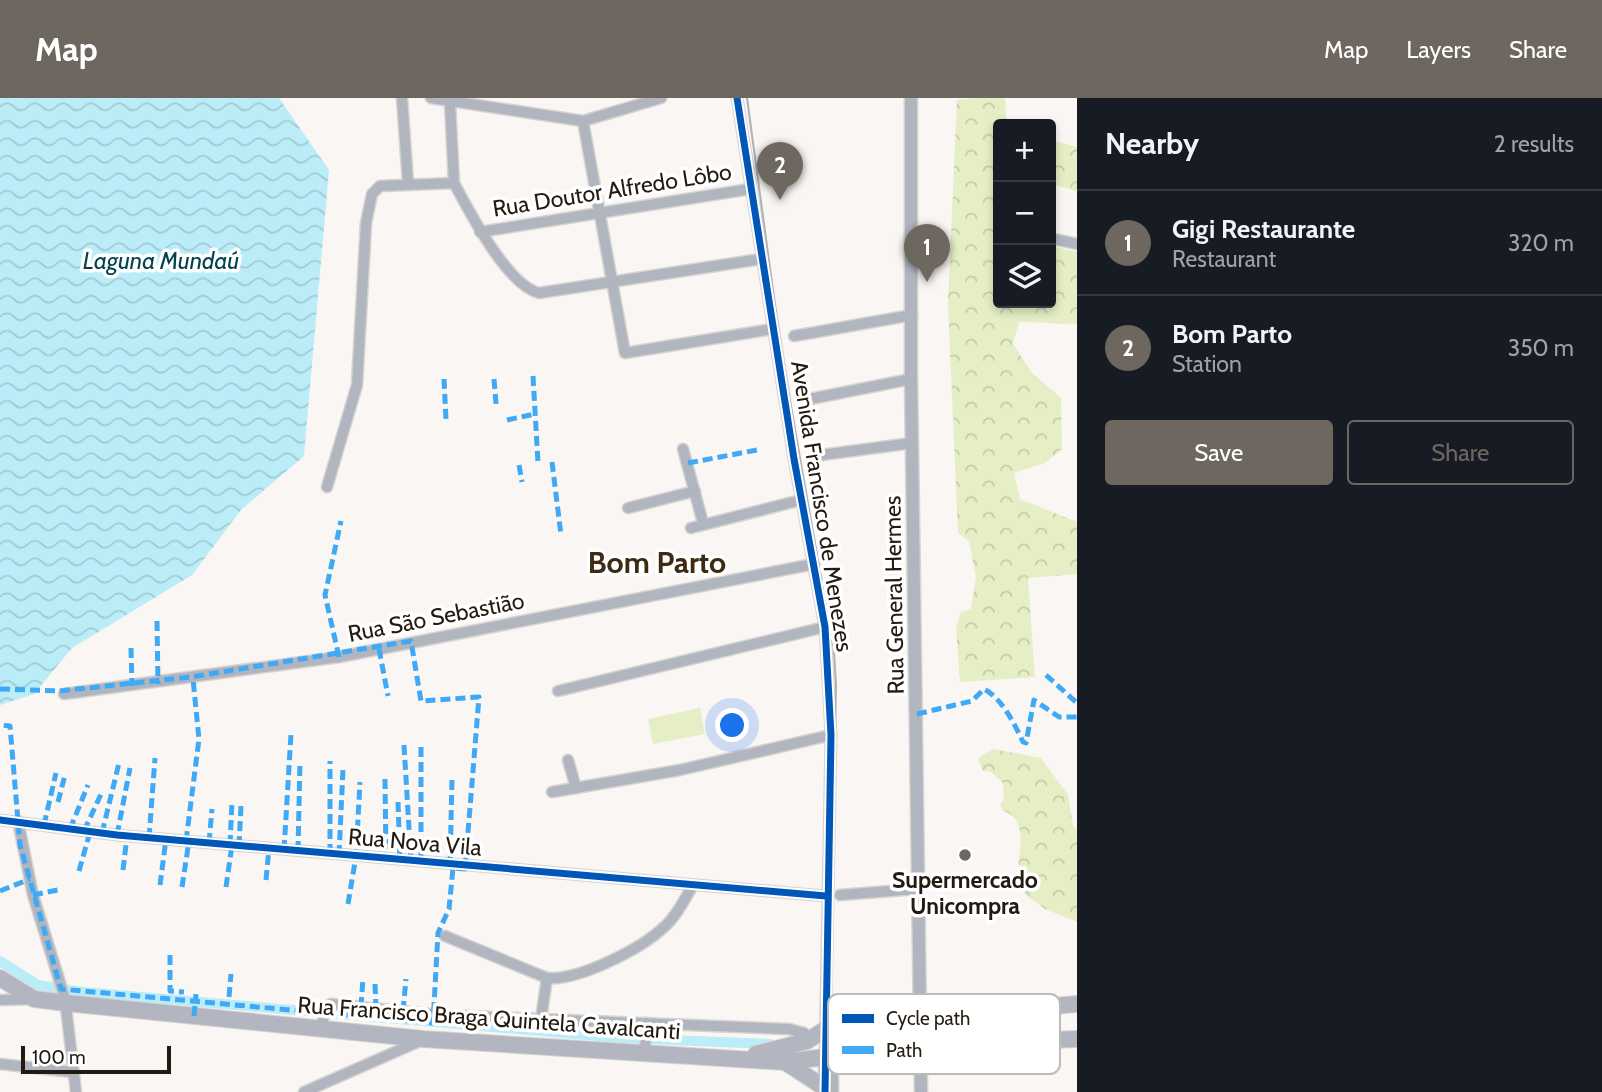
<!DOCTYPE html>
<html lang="en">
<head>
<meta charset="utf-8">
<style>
	:root { --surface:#171b24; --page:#20242c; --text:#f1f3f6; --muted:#9ea1a6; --line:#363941; --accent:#6e6760 }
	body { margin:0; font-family:Cabin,sans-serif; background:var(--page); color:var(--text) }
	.controls { position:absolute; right:21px; top:21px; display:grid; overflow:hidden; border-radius:7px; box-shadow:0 4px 10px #0003 }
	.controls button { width:63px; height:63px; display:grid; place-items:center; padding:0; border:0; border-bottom:2px solid var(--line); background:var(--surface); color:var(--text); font:35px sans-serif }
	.scale { position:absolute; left:21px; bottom:18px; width:150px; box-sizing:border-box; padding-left:7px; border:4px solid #231a10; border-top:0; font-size:19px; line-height:24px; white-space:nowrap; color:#231a10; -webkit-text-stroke:5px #fff; paint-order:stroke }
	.you { position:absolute; left:733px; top:628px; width:24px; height:24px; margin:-18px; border:5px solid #fff; border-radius:50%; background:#1a73e8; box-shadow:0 0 0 10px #1a73e833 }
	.badge { display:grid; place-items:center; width:46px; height:46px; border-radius:50%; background:var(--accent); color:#fff; font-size:23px; font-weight:700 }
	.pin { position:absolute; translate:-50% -58px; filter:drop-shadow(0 2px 4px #0008) }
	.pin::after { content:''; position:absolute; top:37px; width:24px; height:21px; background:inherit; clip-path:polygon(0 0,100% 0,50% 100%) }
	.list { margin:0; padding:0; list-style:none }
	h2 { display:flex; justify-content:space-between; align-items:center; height:91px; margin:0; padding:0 28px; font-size:30px }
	h2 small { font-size:23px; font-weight:400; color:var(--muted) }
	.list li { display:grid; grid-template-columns:46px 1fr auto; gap:21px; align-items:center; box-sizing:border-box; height:105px; padding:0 28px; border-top:2px solid var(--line) }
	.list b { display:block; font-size:26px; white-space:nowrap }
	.list p { margin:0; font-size:23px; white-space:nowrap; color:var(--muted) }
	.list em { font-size:23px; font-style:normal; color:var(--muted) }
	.actions { display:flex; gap:14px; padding:21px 28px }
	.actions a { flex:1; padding:16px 0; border:2px solid var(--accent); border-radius:7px; text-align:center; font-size:24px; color:var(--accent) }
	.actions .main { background:var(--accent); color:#fff }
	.icon { flex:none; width:38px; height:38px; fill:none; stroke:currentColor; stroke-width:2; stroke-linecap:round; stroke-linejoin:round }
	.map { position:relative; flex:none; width:1077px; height:994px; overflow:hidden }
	header { display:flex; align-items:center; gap:42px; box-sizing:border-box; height:98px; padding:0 35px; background:var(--accent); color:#fff }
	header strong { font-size:33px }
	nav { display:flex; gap:38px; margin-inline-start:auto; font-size:24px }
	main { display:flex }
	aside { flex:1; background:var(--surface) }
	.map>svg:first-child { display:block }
</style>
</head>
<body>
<header>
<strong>Map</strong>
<nav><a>Map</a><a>Layers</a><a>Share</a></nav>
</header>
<main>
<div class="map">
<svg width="1077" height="994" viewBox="0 0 1077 994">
	<defs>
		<pattern id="forest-crowns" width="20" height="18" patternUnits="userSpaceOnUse" patternTransform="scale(1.75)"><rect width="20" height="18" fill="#e5eec5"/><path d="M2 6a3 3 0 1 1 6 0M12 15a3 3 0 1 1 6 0" fill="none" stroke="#c4cca8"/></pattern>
		<pattern id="water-waves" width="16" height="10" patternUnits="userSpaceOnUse" patternTransform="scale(1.75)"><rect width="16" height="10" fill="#bbedf8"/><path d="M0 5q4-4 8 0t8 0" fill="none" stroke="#a0cbd4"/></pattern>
	</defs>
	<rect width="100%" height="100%" fill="#f9f6f4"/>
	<g fill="url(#forest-crowns)">
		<polygon points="978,0 1005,0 1006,26 998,26 998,205 1051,205 1051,148 1077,154 1077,226 1019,224 1013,246 1032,275 1061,300 1062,351 1045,365 1014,375 1020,401 1077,424 1077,476 1028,480 1035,579 960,584 956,529 961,514 971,511 976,479 969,443 958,435 948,205 957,2"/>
		<polygon points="1051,42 1077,49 1077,93 1051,86"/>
		<path d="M993,651l48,9 27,37 5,30 4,5v92l-32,-13 -20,-15c-1,-9 -8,-24 -6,-34 2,-17 6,-43 -16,-49l-3,-7 4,-4 -1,-17 -12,-11 -9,-2 -4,-12z"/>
	</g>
	<polygon fill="#e5eec5" points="700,610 705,636 653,646 648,621"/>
	<polygon fill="url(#water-waves)" points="0,0 279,0 329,72 304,358 241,412 192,477 72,550 34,596 0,607"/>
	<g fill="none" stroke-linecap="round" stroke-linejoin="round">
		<polyline stroke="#bbedf8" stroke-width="10" points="0,863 38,887 82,894 621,940 770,946"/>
		<defs>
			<g id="minor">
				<polyline points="402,0 408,85"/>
				<polyline points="431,0 583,23 661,0"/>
				<polyline points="737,0 794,361 825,529 831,637 825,961"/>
				<polyline points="450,5 454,85"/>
				<polyline points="583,23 625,255 773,231"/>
				<polyline points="480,134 750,91"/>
				<polyline points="1054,141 1077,146"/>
				<polyline points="794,238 912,217"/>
				<polyline points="805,302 911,281"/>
				<polyline points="683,351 703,425"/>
				<polyline points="814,358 912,345"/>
				<path d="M327,389l30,-102 9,-162 6,-29 8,-8 74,-3c15,28 53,102 85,110l222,-34"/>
				<polyline points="628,410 695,393"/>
				<polyline points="691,430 801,402"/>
				<polyline points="558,593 825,529"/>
				<polyline points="64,596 339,559 814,466"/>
				<polyline points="568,662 576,690"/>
				<polyline points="552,694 680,672 831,637"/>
				<polyline points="0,722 117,737 826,798"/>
				<polyline points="18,723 33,797 65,901 76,994"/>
				<polyline points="840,797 916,791"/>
				<path d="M445,838l102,42c31,3 94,-29 117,-51 12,-10 20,-27 28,-40"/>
				<polyline points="0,902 32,901"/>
				<polyline points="541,921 547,880"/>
				<polyline points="321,931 326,909 331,906 439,917 789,931 804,935 807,943"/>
				<polyline points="645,954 646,925"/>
				<polyline points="0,966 73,974"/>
				<polyline points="304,994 420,943"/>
				<polyline points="833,994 833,958"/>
			</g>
			<g id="tertiary">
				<polyline points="911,0 911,281 921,994"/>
				<polyline points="825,994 825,961"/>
			</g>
			<g id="primary">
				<polyline points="0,880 34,901 66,905 423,941 785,964 921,947 1077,941"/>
				<polyline points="1044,940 1040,922 1044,908"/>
				<polyline points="756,956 807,943 829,929 839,926 1077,906"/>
				<polyline points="785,964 825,990"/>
			</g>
		</defs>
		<use href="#minor" stroke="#d6d3d0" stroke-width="13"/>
		<use href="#tertiary" stroke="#d6d3d0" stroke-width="15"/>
		<use href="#primary" stroke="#d6d3d0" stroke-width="18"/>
		<use href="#minor" stroke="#b0b5bf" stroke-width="10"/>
		<use href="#tertiary" stroke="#b0b5bf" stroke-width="12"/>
		<use href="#primary" stroke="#b3b6c0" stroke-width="16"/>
		<polyline stroke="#b0b1b6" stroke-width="2" points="747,0 781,252 834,554 836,587 828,994"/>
		<g stroke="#3fa9f5" stroke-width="5" stroke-dasharray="10 5" stroke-linecap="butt">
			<polyline points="533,278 538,365"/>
			<polyline points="444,281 446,322"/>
			<polyline points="494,281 496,306"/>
			<polyline points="507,322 535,316"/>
			<polyline points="552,364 561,437"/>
			<polyline points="688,365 757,352"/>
			<polyline points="519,367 522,384"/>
			<polyline points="157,523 158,586"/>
			<polyline points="131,550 132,588"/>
			<polyline points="379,551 388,598"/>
			<polyline points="339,559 325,497 341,423"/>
			<polyline points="1046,577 1077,605"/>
			<polyline points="0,591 59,593 191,579 411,543 421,603 479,599 465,771 453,770 449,811 438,835 433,925 61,891 20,747 10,628 0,627"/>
			<path d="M917,616l55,-13 12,-12c18,9 31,36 39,53l3,1 8,-43 25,17h18"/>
			<polyline points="404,647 411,763"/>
			<polyline points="421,649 421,764"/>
			<polyline points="385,681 386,761"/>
			<polyline points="58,704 65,677"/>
			<polyline points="398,704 400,762"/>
			<polyline points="44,727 56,675"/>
			<polyline points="70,731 88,687"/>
			<polyline points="84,733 102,694"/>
			<polyline points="102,735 119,665"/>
			<polyline points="117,737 130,670"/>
			<polyline points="149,740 155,660"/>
			<polyline points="186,743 199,641 193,581"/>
			<polyline points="209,745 212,711"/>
			<polyline points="230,747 232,703"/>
			<polyline points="239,748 241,708"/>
			<polyline points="284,752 291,636"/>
			<polyline points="298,753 300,663"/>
			<polyline points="330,756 330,663"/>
			<polyline points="339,757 343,671"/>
			<polyline points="450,767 452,681"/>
			<polyline points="123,772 127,738"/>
			<polyline points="79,773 90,734"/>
			<polyline points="266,782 269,750"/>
			<polyline points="160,787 166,741"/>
			<polyline points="182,789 189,743"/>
			<polyline points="226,789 232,747"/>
			<polyline points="0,793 30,781"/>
			<polyline points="33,797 62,791"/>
			<polyline points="348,806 356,758 360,684"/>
			<polyline points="170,857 170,893 184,894"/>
			<polyline points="375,886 376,910"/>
			<polyline points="229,899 231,876"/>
			<polyline points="361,909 363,880"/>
			<polyline points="403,913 406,881"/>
			<polyline points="194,918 196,896"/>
		</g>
		<defs>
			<g id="cycleway">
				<polyline points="737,0 794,361 825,529 831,637 825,994"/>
				<polyline points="0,722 117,737 826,798"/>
			</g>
		</defs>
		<use href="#cycleway" stroke="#fff" stroke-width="11"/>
		<use href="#cycleway" stroke="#0057b8" stroke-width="7"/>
	</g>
	<circle fill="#6e6760" stroke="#fff" stroke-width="2.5" cx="965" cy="757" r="7"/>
	<g text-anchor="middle" stroke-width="7" stroke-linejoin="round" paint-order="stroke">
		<g font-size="23" fill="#231a10" stroke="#fff">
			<text transform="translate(612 92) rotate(-9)" y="8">Rua Doutor Alfredo Lôbo</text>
			<text transform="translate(822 408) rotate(81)" y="8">Avenida Francisco de Menezes</text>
			<text transform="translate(894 497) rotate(-91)" y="8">Rua General Hermes</text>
			<text transform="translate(436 519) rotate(-11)" y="8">Rua São Sebastião</text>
			<text transform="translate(415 744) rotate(5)" y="8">Rua Nova Vila</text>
			<text transform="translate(489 920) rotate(4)" y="8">Rua Francisco Braga Quintela Cavalcanti</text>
		</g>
		<g font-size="23" font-weight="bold" fill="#231a10" stroke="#fff">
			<text x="965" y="790">Supermercado<tspan x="965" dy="26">Unicompra</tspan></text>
		</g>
		<g font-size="24" font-style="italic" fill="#00424d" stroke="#fff">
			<text x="161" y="171">Laguna Mundaú</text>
		</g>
		<g font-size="30" font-weight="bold" fill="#3d2a11" stroke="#fff">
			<text x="657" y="475">Bom Parto</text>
		</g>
	</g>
	<rect x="828" y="896" width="232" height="80" rx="10" fill="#fff" stroke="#bdbab7" stroke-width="2"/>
	<rect x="842" y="916" width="32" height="9" fill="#0057b8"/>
	<rect x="842" y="948" width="32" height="8" fill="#3fa9f5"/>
	<g font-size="19" fill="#231a10">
		<text x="886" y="927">Cycle path</text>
		<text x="886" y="959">Path</text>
	</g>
</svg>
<div class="controls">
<button>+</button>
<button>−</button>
<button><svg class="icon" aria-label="layers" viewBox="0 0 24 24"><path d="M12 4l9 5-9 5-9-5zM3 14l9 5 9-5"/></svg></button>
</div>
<div class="scale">100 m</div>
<div class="you"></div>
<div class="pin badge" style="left:927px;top:184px">1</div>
<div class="pin badge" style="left:780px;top:102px">2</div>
</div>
<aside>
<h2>Nearby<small>2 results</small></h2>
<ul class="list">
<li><span class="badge">1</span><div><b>Gigi Restaurante</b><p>Restaurant</p></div><em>320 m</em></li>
<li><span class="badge">2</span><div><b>Bom Parto</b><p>Station</p></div><em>350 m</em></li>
</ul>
<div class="actions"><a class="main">Save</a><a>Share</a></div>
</aside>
</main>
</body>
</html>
